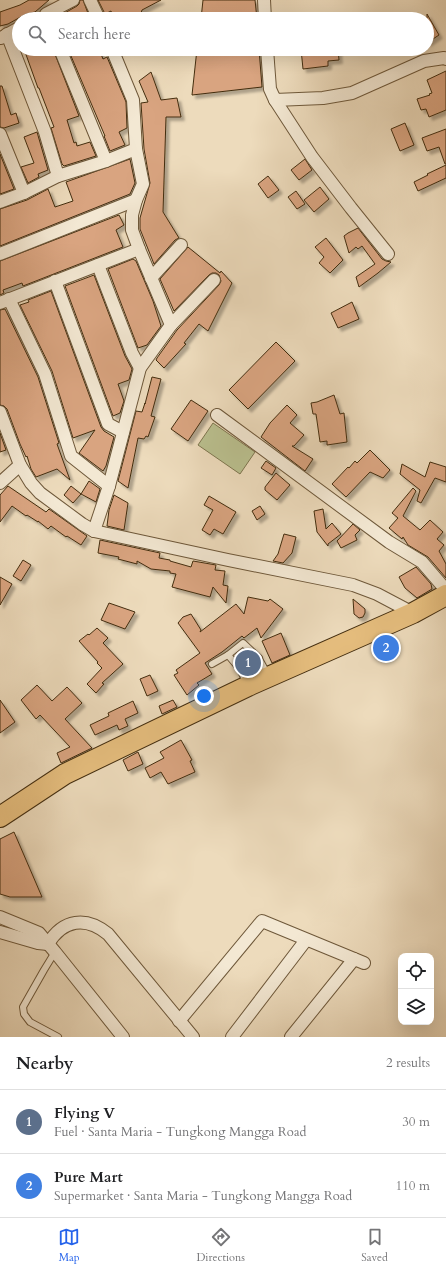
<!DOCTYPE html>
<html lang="en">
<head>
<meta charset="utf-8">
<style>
	:root { --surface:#fff; --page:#f2f2f2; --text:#202124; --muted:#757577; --line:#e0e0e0; --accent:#2563eb }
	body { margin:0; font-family:Cardo,serif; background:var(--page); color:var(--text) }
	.controls { position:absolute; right:12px; bottom:12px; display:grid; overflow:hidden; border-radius:8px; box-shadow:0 4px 16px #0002 }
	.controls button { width:36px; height:36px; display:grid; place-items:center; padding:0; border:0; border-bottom:1px solid var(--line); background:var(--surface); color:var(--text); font:20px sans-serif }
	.you { position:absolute; left:204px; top:696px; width:14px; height:14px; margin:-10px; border:3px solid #fff; border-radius:50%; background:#1a73e8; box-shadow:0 0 0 6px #1a73e833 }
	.badge { display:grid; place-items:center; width:26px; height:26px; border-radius:50%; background:var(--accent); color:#fff; font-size:13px; font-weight:700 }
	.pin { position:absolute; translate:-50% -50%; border:2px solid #fff; box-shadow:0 1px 4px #0006 }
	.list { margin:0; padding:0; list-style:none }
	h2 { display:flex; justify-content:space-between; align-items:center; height:52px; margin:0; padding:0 16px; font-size:17px }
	h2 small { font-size:13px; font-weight:400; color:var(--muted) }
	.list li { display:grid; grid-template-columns:26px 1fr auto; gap:12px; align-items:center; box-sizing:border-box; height:64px; padding:0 16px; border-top:1px solid var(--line) }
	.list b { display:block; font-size:15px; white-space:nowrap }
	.list p { margin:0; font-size:13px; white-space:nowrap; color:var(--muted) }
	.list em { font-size:13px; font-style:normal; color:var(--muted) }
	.icon { flex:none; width:22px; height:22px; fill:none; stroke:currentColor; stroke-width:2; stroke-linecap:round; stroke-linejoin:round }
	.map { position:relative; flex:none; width:446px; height:1037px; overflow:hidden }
	.search { position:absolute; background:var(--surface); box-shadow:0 4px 16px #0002; left:12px; right:12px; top:12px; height:44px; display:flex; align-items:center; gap:10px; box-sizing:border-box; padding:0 14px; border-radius:22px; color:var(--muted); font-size:15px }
	.sheet { height:180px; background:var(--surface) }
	nav { display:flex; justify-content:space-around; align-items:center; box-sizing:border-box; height:56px; border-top:1px solid var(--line); background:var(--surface); font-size:11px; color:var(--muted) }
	nav a { display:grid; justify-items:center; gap:2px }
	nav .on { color:var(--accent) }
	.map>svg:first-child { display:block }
</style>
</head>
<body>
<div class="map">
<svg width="446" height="1037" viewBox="0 0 446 1037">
	<defs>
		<filter id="shadow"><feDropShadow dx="3.5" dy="3.5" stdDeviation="1" flood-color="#0004"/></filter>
	</defs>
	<rect width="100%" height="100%" fill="#eddbbc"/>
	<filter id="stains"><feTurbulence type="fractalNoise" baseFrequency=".005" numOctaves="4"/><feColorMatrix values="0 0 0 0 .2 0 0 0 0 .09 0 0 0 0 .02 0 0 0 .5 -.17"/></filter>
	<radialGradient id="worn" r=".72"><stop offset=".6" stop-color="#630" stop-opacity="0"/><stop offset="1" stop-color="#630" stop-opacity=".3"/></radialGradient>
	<polygon fill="#bac08f" stroke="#7e764f" points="213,423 255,452 240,474 198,445"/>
	<g fill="#d9a480" stroke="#432d0f" filter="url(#shadow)">
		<polygon points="29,0 49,0 35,12 26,14 8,24 0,26 0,12 20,5"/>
		<polygon points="80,0 83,0 89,16 83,19 54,19 77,6 79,4"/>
		<polygon points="98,0 161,0 142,10 141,13 127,19 114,19 111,11 105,14"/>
		<polygon points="203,0 255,0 257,19 201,19"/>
		<polygon points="427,14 439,35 427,43"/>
		<polygon points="24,49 53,49 79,116 67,120 74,143 76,142 77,146 90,142 96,156 64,166 62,164 51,128 54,127 39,88 38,88"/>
		<polygon points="68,49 99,49 103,59 107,57 126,102 127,128 119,132 125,145 110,151 104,136 105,136"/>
		<polygon points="197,49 259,49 262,87 192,95"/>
		<polygon points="301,49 338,49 339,60 328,61 328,66 303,69"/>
		<polygon points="446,71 446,110 429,117 426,109 421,110 417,99 430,95 429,94 432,93 427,80"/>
		<polygon points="151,72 161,100 177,98 181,117 166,117 163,212 179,238 175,240 154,264 140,229 140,218 150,183 144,149 141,103 148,102 139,81"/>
		<polygon points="0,86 2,86 11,115 16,113 19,123 4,128 0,127"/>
		<polygon points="405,123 414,145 400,151 391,129"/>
		<polygon points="446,129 446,164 445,164 439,147 427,151 422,138"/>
		<polygon points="37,132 48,170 38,174 39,177 28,183 21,167 34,163 24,137"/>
		<polygon points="0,154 14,189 0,194"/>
		<polygon points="130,159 135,183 130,194 0,246 0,209 27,200 48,189 55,207 73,201 66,182"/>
		<polygon points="305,159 312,170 299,180 291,170"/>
		<polygon points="446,165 446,178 418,191 414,182 428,175 427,174"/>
		<polygon points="268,176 279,190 268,198 258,184"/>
		<polygon points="320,187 329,199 314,212 304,200"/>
		<polygon points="296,191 305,204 297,209 288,197"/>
		<polygon points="119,215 124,225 116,230 123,247 23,286 22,283 3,290 4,293 0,295 0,261"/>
		<polygon points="358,228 382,259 386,261 391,262 378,273 359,287 356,277 375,264 362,246 358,249 356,247 349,253 344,236 348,233"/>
		<polygon points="326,238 343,260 330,273 319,263 324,257 315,247"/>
		<polygon points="188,247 220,273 221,271 232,283 208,331 199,324 184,343 186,344 164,368 156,360 157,358 177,330 219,285 221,281 219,275 216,273 212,273 209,275 174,311 160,279"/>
		<polygon points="133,259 136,261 153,301 161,326 147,345 138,348 108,269"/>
		<polygon points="94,275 125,356 132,369 129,380 118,384 124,401 120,413 113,416 65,286"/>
		<polygon points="51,291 101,427 104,431 114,437 106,466 103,471 79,453 95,430 73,438 52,371 20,305 29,302 28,300"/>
		<polygon points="352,302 359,319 338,328 331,313"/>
		<polygon points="5,309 38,377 59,443 57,444 70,480 57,469 36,477 31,469 27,456 26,457 20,444 7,409 4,406 0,405 0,310"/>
		<polygon points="276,342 295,361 248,409 229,390"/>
		<polygon points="152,377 161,379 151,416 155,417 148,437 146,436 144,439 138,438 128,488 118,481 136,411 142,412 145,403 145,404"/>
		<polygon points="334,395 340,414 344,413 347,442 327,445 327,441 320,442 316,414 313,414 311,403 317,402"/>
		<polygon points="191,400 208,411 188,441 171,429"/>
		<polygon points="287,405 297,415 290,423 304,435 294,446 292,446 313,459 305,471 261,437 270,423"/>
		<polygon points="0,433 6,450 0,452"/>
		<polygon points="370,450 390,470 383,478 370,472 346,497 332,484 348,467 349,468 355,461 357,463"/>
		<polygon points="266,461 276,468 272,475 261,468"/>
		<polygon points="430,462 446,467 446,482 435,478 421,503 417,501 420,490 400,474 402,464 425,477"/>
		<polygon points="276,473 290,485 277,500 265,490 265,487"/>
		<polygon points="89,481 100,489 96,502 81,494"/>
		<polygon points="8,486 46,512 49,509 87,536 81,545 67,536 66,537 51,526 48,529 38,521 38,522 27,515 26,516 12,506 0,522 0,495"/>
		<polygon points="71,486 81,494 73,503 64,495"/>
		<polygon points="413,488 416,491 403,516 420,530 430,520 443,532 437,539 444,545 439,551 446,564 446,578 428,557 408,545 403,537 402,539 389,528 398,518 392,513"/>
		<polygon points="114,495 128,503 124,530 107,526 109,510"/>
		<polygon points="209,496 236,512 223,534 214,529 210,535 202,530 213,510 204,505"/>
		<polygon points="260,506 265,514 257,520 252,511"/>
		<polygon points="323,509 326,529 332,523 341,534 328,544 328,546 317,532 314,511"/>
		<polygon points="353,524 360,530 355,535 357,540 341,548 337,541"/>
		<polygon points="284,534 296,537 292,553 283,563 273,561 278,554"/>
		<polygon points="100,540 160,553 159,558 170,560 170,561 191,567 193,561 216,565 215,570 225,571 223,585 228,586 226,603 213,587 210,597 172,587 176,574 170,573 170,571 151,569 137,561 137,564 118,559 119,557 98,553"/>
		<polygon points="23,560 31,565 21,581 13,576"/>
		<polygon points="416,567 431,584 432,589 417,598 405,588 399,577"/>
		<polygon points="0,577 12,584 0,605"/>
		<polygon points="248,597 268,601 270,599 283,609 261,638 257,628 244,638 242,636 222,652 205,663 212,674 197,683 199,685 187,695 174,675 178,673 176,670 200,653 178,623 183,617 191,614 201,630 200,632 236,604 244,614"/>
		<polygon points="353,599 365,609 365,613 363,617 359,618 354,614"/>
		<polygon points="109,603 135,612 125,629 101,620"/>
		<polygon points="97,628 108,638 103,643 123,664 102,683 104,684 96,693 87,684 102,668 97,663 98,662 79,641 88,634 89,635"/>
		<polygon points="281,633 290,655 272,663 262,641"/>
		<polygon points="150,675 158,691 147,696 140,679"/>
		<polygon points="37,685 52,701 67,687 82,703 65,719 92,748 61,763 57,753 70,747 40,715 36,719 21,700"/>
		<polygon points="0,700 15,722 0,733"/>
		<polygon points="173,700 177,707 162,714 159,706"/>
		<polygon points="133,701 138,713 125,719 128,726 119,730 117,725 95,735 90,725 109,716 108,713"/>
		<polygon points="181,740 192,760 190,761 195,772 168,784 161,772 150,778 145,768 164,758 160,752"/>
		<polygon points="138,752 143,764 128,771 123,760"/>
		<polygon points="14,832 42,897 10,897 0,894 0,839"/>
	</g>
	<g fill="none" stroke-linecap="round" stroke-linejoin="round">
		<defs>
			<g id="lane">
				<polyline points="228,655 239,668"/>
				<polyline points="212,664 228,655 243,643 259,658"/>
				<polyline points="247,684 239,667 257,658 259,659 268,675"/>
				<polyline points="55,952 44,970 23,1007 24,1014 30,1022 58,1037"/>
			</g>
			<g id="street">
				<polyline points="90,0 99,19"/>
				<polyline points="264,0 265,19"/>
				<polyline points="46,14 73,0"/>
				<polyline points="7,34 45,132 58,176"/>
				<polyline points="1,38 19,28"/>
				<polyline points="60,49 106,161"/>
				<polyline points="267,49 270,89 275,100 323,98 352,93 424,61 444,58 446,59"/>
				<polyline points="275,100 312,157 351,208 388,254"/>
				<polyline points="0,134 24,193"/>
				<polyline points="0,202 24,193 58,176 106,161 136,149"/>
				<polyline points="0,254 136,200"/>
				<polyline points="98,265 132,353 140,368"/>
				<polyline points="151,278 181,245"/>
				<polyline points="55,281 108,424 123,432"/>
				<polyline points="9,299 45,374 71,456 109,486"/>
				<polyline points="0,303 139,249"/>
				<polyline points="171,325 214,280"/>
				<polyline points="0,412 20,465 31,483 40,493 82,524 94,531 228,560 353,585 377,594 413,613"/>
				<polyline points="217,415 389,542 422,562 446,590"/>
				<polyline points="0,483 20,465"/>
				<polyline points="94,531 109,486 140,368 171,325 139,249 132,230 132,215 136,200 143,184 136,149 133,100 112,49"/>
				<polyline points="0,917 39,933 55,952 123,1037"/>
				<polyline points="0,932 38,943 48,944"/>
				<path d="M48,944c15,-25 38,-28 60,-10l85,103"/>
				<polyline points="179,1021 262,921 364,963"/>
				<polyline points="232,1037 306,940"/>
				<polyline points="291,1037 354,959"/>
			</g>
			<polyline id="primary" points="0,817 65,774 248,686 413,613 446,595"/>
		</defs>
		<use href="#lane" stroke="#6e583a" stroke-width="8"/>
		<use href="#street" stroke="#6e583a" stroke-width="14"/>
		<use href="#primary" stroke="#432d0f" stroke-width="22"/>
		<use href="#lane" stroke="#f3e8d3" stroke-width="6"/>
		<use href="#street" stroke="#f3e8d3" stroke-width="12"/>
		<use href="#primary" stroke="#e6be7e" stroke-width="20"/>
	</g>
	<rect width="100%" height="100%" filter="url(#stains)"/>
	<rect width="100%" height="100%" fill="url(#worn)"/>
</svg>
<div class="controls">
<button><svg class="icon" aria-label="locate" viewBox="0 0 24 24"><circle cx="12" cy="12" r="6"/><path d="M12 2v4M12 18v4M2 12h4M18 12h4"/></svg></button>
<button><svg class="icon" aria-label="layers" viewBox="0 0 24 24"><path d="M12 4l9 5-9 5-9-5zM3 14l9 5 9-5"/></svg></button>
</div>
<div class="you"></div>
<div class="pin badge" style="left:248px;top:663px;background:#5c6f8a">1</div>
<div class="pin badge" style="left:386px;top:648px;background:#3f7fe0">2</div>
<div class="search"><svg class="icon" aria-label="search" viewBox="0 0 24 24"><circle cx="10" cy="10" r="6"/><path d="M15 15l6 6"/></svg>Search here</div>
</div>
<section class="sheet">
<h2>Nearby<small>2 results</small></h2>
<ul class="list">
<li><span class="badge" style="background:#5c6f8a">1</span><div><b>Flying V</b><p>Fuel · Santa Maria - Tungkong Mangga Road</p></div><em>30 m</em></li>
<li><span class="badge" style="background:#3f7fe0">2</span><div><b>Pure Mart</b><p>Supermarket · Santa Maria - Tungkong Mangga Road</p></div><em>110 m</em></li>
</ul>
</section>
<nav>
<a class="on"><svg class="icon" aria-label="map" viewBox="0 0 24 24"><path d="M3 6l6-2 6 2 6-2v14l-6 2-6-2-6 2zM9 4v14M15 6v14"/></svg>Map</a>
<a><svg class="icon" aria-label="directions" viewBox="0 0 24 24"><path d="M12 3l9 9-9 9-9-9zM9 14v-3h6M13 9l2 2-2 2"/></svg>Directions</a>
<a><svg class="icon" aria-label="saved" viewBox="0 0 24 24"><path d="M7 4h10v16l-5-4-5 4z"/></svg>Saved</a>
</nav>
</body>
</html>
